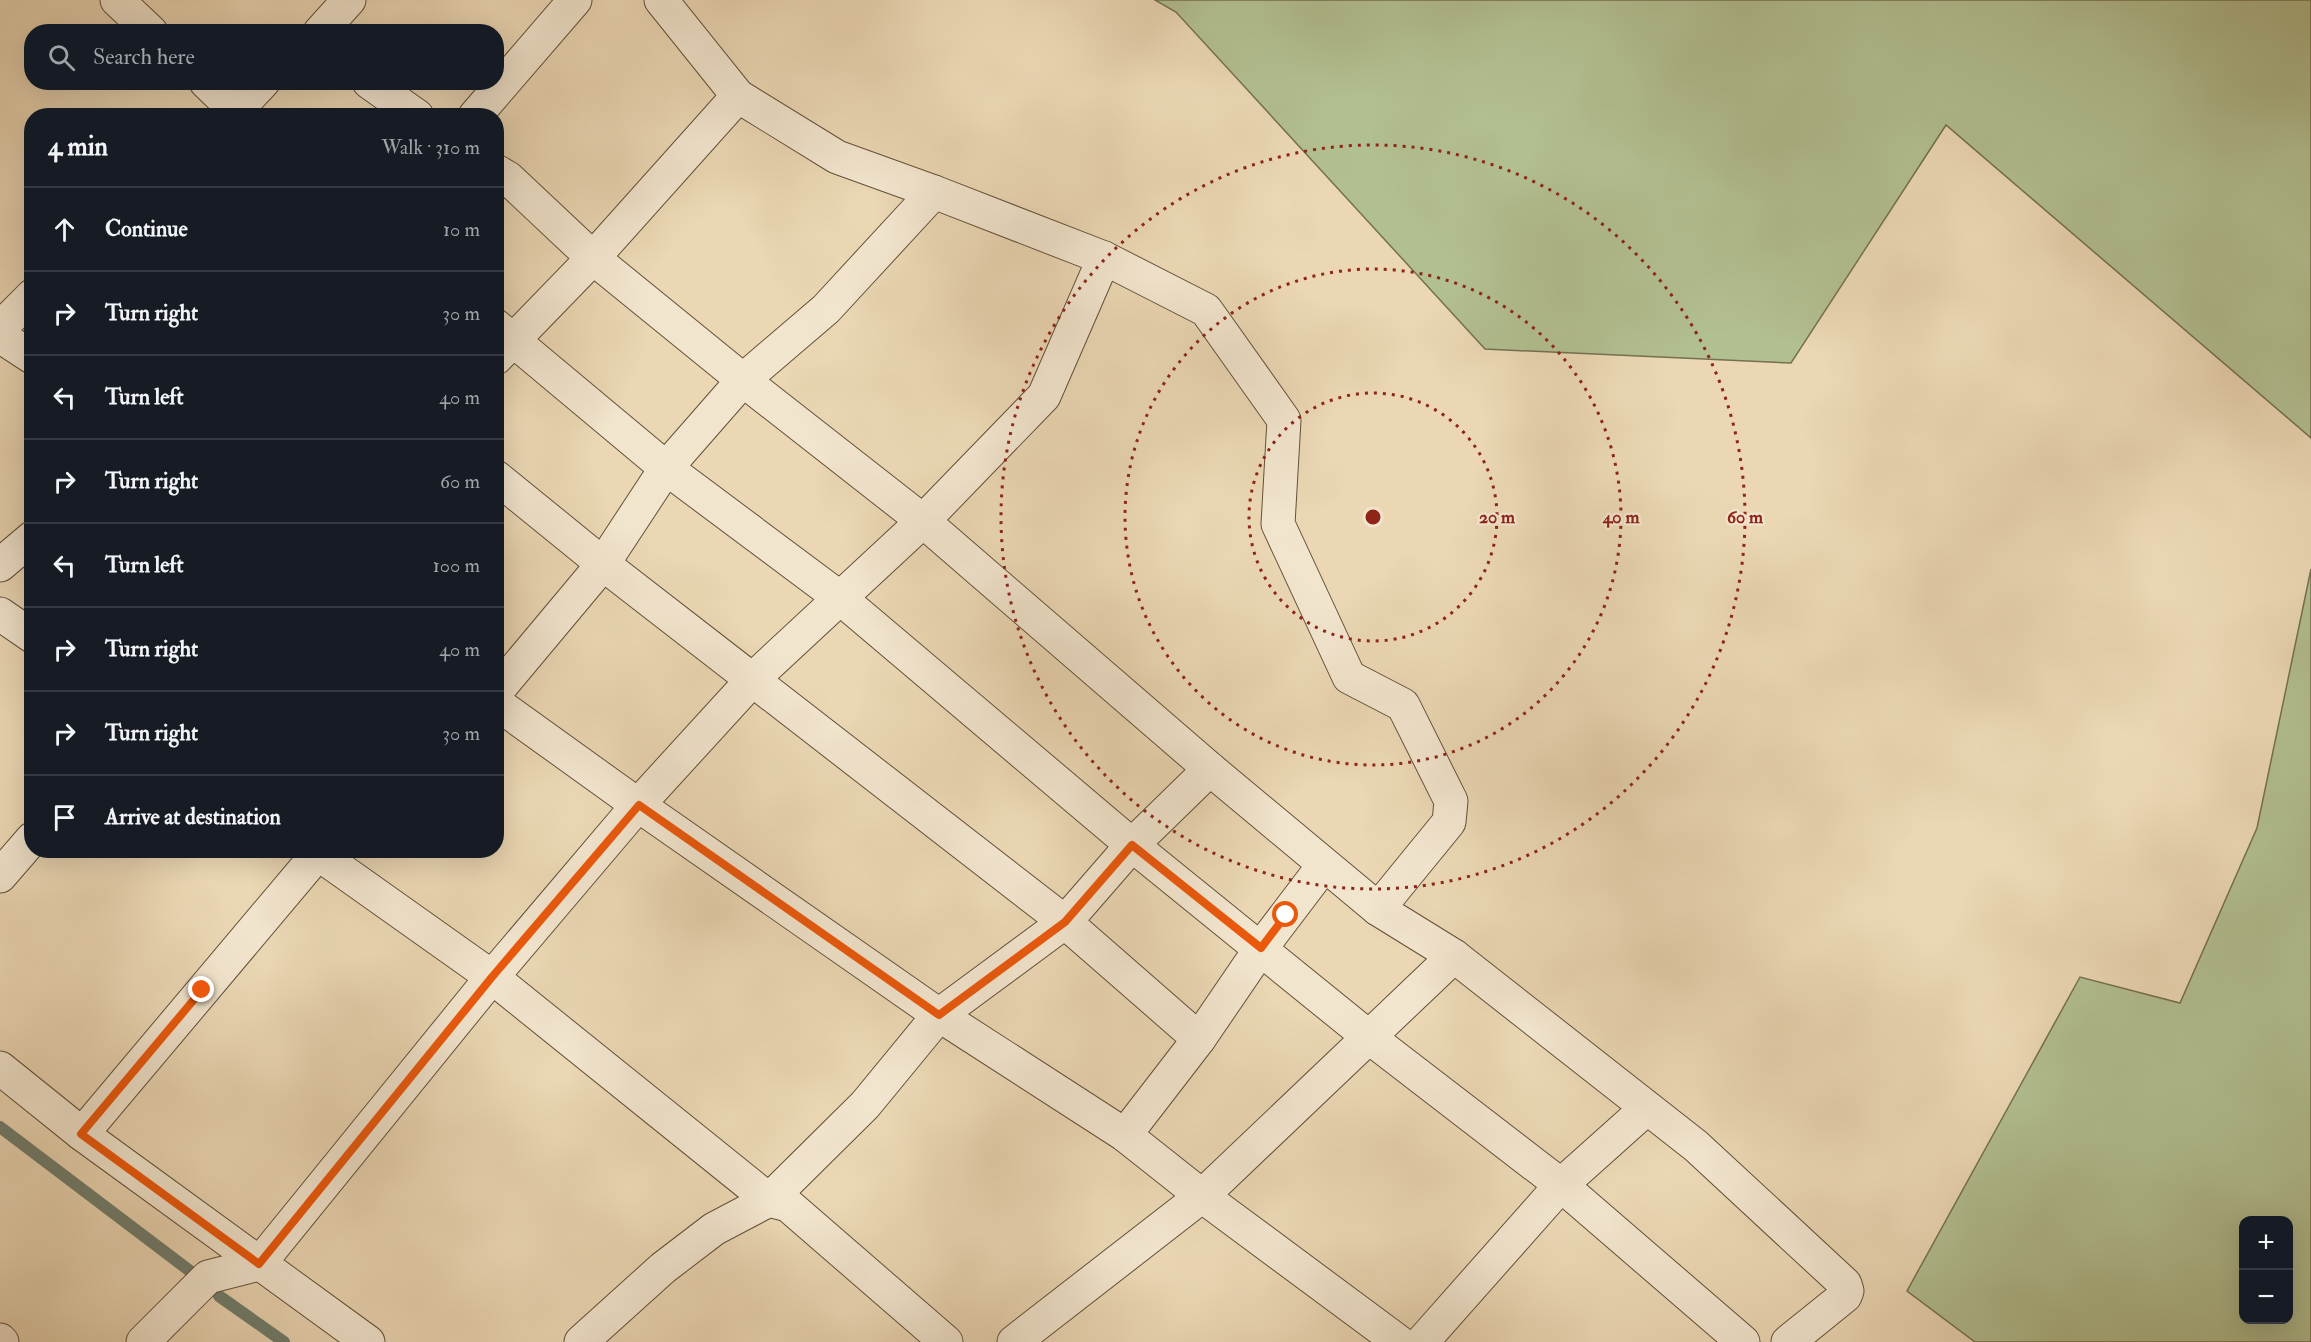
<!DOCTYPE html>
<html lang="en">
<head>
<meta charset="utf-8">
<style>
	:root { --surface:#171b24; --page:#20242c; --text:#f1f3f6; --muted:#9ea1a6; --line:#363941 }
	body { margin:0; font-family:"IM FELL Double Pica",serif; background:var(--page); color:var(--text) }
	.controls { position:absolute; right:18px; bottom:18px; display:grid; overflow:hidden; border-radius:12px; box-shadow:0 6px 24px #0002 }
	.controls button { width:54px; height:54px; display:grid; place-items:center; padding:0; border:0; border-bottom:2px solid var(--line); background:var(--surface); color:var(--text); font:30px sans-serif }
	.stop { position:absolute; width:18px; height:18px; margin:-14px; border:4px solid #ea580c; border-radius:50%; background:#fff }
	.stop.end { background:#ea580c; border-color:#fff; box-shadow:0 2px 6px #0008 }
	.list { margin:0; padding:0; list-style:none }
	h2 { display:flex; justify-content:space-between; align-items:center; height:78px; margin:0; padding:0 24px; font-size:26px }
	h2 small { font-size:20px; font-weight:400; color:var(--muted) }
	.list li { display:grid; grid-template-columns:39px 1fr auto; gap:18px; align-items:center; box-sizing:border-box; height:84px; padding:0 24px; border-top:2px solid var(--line) }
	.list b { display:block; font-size:22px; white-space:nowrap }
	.list em { font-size:20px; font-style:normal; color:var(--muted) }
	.icon { flex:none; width:33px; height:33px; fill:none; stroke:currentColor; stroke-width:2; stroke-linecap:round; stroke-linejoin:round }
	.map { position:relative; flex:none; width:2311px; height:1342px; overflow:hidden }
	.search { position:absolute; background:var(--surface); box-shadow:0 6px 24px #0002; left:24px; top:24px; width:480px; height:66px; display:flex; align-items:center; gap:15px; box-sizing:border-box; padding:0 21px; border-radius:24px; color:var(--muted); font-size:22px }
	.panel { position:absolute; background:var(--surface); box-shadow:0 6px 24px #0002; left:24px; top:108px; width:480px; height:750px; border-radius:24px }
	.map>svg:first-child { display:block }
</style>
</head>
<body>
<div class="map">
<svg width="2311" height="1342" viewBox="0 0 2311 1342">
	<rect width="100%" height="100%" fill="#ebd7b4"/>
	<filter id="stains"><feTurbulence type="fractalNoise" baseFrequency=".00333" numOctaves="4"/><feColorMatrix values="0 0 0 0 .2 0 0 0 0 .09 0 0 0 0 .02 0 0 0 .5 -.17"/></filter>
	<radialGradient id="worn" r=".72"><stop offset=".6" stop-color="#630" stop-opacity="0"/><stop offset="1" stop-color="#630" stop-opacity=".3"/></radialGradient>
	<g fill="#b2bf91" stroke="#747150" stroke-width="1.5" fill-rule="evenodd">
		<polygon points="1155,0 2311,0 2311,438 1946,125 1791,363 1485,349 1176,12"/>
		<path d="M2311,569v773h-336l-68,-51 173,-314 100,26 77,-175zM2244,1220h44v100h-44z"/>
	</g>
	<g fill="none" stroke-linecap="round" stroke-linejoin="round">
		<g stroke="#717e6e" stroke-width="12">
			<polyline points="0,1127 190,1271"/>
			<polyline points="219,1296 284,1342"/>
		</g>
		<defs>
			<g id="minor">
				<polyline points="117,0 151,32"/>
				<polyline points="661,0 738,96 837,157 934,192 1104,258 1206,310 1284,420 1278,524 1349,677 1403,705 1451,801 1449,822 1378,909"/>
				<polyline points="320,32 349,0"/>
				<polyline points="206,82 241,116"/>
				<polyline points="369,82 417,116"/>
				<polyline points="231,116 263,82"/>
				<polyline points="475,116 575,0"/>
				<polyline points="496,171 508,178 593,258 743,380 923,521 1210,769 1378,909 1454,956 1696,1146 1845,1284 1847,1291 1845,1296 1788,1342"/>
				<polyline points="496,326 666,468 840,598 1132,845 1370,1038 1561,1185 1743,1342"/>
				<polyline points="0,328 32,296"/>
				<polyline points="0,336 32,357"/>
				<polyline points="496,358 593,258 738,96"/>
				<polyline points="496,477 603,564 1065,922 1199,1039"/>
				<polyline points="0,565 32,538"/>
				<polyline points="0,614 32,636"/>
				<polyline points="496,692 603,564 666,468 743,380 826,309 934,192"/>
				<polyline points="496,703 638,805 939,1015 1125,1135 1202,1196 1399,1342"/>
				<polyline points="313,850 492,977 769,1200 788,1205 946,1342"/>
				<polyline points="0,876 32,839"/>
				<polyline points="0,1068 82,1134 368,1342"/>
				<polyline points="82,1134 321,850"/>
				<polyline points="1125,1135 1199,1039 1261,948 1324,865"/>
				<polyline points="0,1340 2,1342"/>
				<polyline points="143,1342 208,1277 259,1264 492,977 638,805 753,679 923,521 1044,396 1104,258"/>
				<polyline points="581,1342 663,1268 714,1229 769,1200 865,1105 939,1015 1065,922 1132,845 1210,769"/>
				<polyline points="1014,1342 1202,1196 1454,956"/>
				<polyline points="1422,1342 1561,1185 1647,1108"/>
			</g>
		</defs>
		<use href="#minor" stroke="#635038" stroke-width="35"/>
		<use href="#minor" stroke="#f2e5ce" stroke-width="33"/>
	</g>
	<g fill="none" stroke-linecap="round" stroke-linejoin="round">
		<polyline stroke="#ea580c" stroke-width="8" points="202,990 81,1134 259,1264 492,977 639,805 939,1015 1065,922 1132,845 1261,948 1286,915"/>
	</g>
	<g fill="none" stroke="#8f2418" stroke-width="3" stroke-dasharray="3 6">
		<circle cx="1373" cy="517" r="124"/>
		<circle cx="1373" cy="517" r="248"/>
		<circle cx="1373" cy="517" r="372"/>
	</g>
	<circle cx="1373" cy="517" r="9" fill="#8f2418" stroke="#f2e5ce" stroke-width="3"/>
	<g font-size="18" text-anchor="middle" font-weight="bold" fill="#8f2418" stroke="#f2e5ce" stroke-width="4.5" stroke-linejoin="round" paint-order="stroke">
		<text x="1497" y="523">20 m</text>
		<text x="1621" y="523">40 m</text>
		<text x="1745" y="523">60 m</text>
	</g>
	<rect width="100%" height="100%" filter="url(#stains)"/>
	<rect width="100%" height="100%" fill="url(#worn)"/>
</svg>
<div class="controls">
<button>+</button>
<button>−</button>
</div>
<div class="stop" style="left:1286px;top:915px"></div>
<div class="stop end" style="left:202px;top:990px"></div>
<div class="search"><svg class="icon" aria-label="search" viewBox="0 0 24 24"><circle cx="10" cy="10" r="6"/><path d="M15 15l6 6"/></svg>Search here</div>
<section class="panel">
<h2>4 min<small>Walk · 310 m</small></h2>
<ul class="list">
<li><svg class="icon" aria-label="ahead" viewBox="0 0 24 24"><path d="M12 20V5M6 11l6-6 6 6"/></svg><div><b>Continue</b></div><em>10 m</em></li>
<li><svg class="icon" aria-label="right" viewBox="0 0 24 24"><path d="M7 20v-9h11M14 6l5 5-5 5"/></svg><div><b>Turn right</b></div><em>30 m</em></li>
<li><svg class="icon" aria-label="left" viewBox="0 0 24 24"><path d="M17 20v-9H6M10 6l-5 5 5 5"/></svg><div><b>Turn left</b></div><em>40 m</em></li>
<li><svg class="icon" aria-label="right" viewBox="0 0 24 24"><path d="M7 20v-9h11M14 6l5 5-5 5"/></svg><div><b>Turn right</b></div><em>60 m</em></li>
<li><svg class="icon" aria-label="left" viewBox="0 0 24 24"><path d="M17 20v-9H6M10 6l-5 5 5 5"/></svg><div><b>Turn left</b></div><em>100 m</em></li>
<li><svg class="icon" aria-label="right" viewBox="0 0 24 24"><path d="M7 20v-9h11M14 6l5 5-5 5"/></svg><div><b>Turn right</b></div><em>40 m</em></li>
<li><svg class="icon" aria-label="right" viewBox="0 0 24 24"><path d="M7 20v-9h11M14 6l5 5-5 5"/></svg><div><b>Turn right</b></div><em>30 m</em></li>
<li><svg class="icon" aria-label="arrive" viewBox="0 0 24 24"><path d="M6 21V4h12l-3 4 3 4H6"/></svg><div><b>Arrive at destination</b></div></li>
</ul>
</section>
</div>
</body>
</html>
